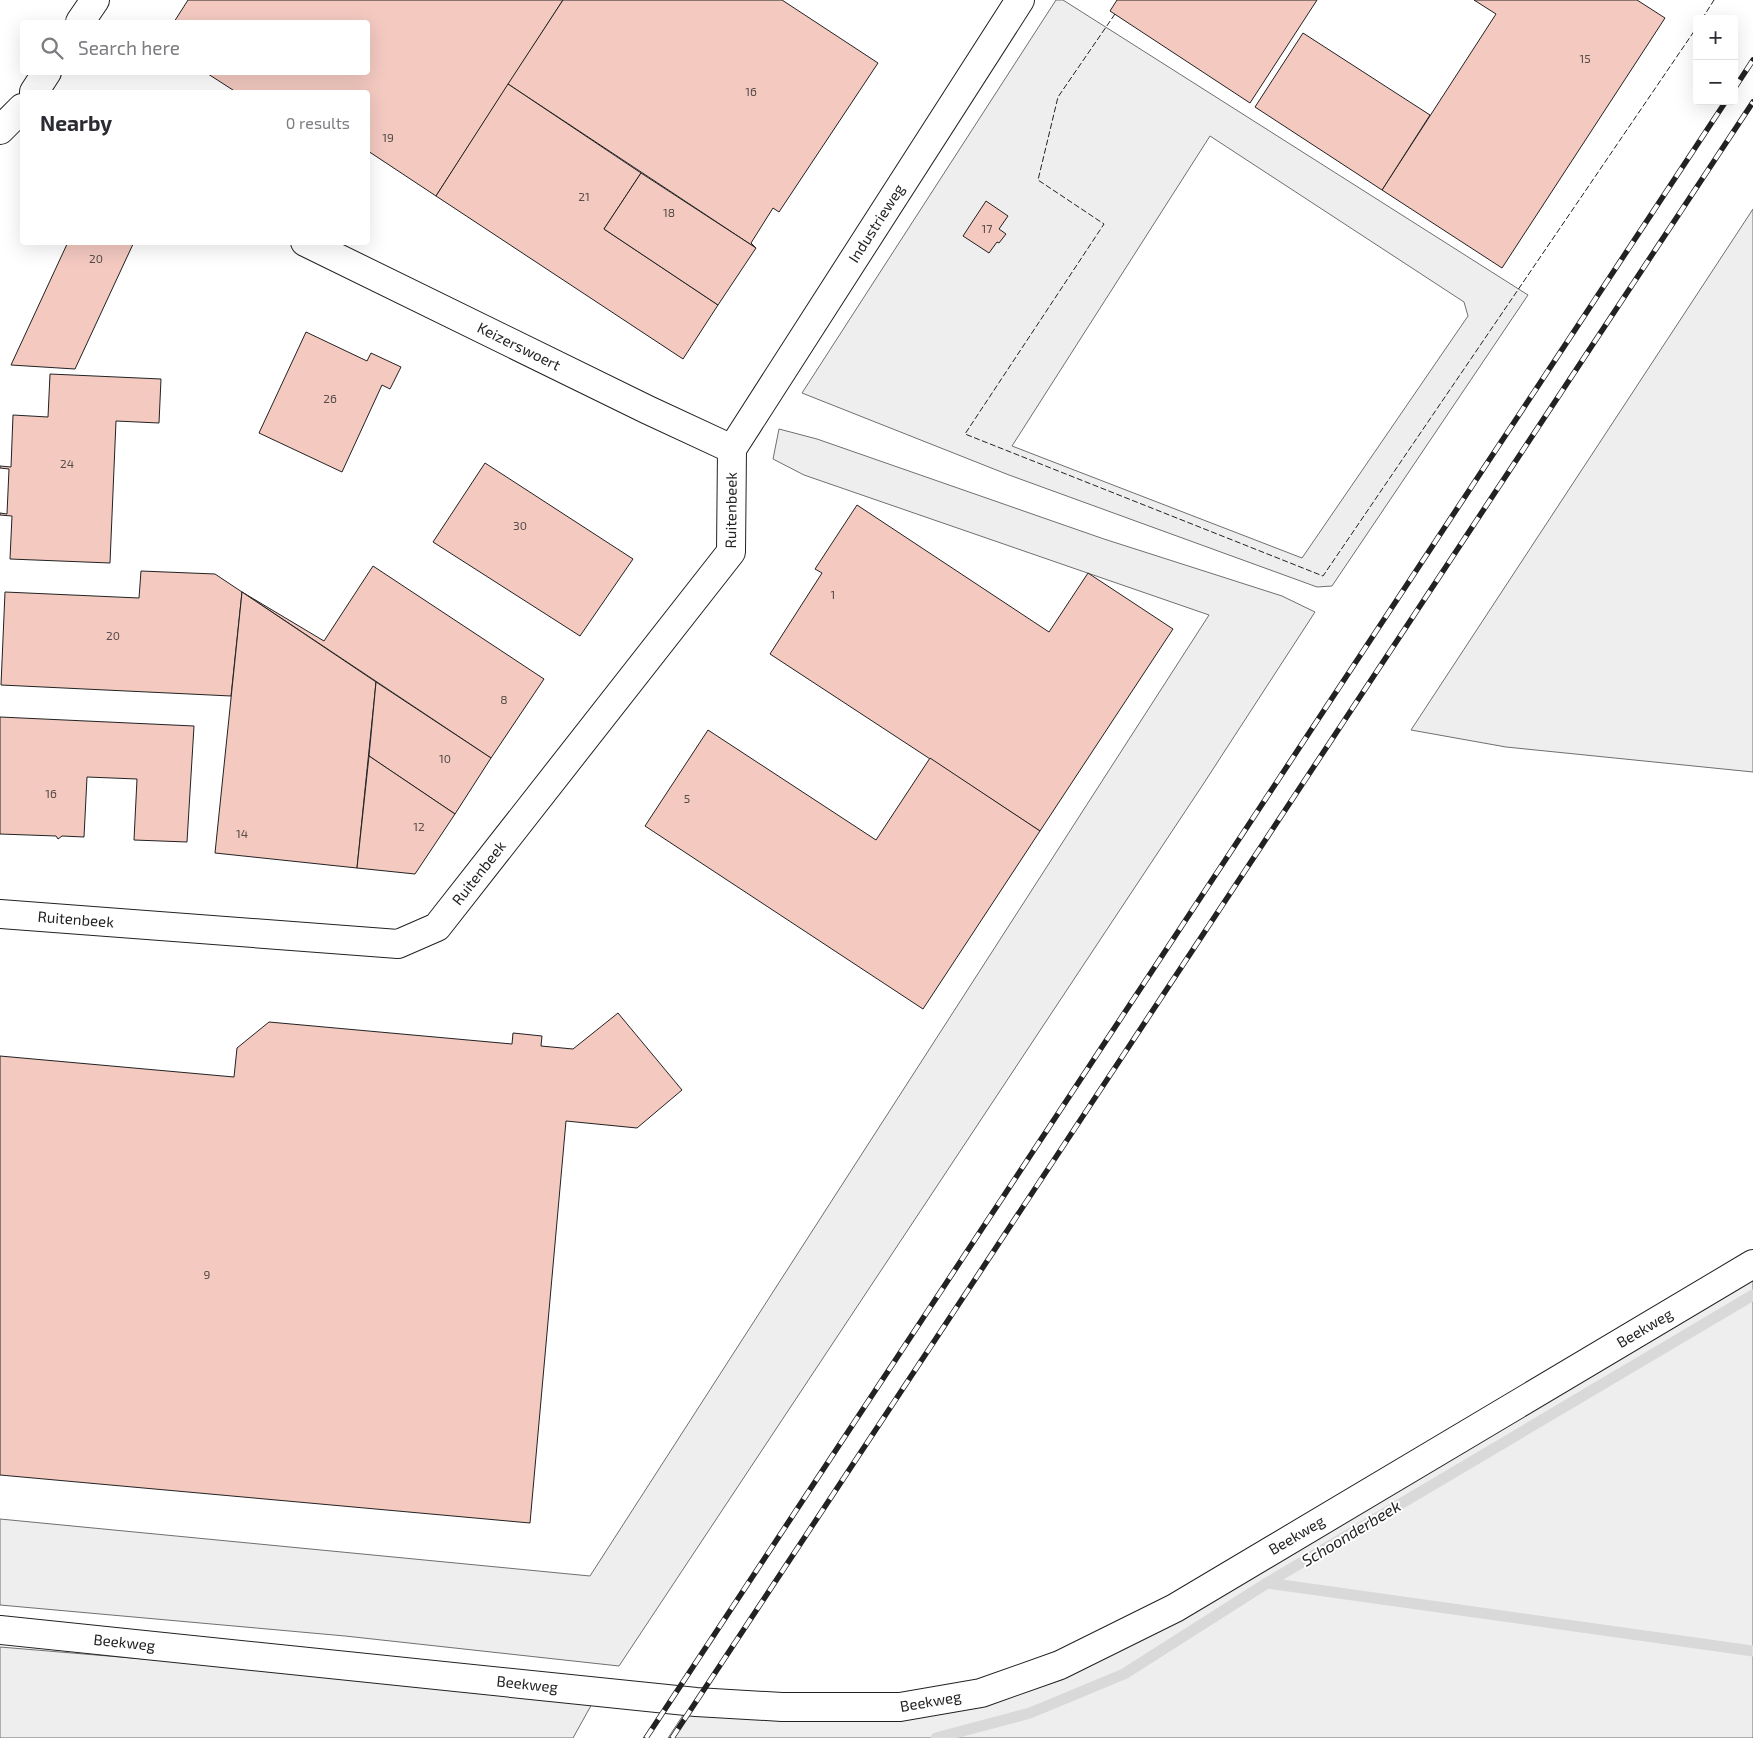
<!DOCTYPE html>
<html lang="en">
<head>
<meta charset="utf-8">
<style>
	:root { --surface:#fff; --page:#f2f2f3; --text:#2b2b33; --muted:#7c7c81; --line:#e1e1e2 }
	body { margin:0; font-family:"Exo 2",sans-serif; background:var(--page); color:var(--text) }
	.controls { position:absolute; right:15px; top:15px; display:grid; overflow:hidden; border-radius:5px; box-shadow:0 5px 20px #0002 }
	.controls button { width:45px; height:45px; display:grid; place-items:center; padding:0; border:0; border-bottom:1px solid var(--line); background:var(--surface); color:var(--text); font:25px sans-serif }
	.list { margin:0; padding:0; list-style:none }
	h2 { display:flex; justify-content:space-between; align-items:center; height:65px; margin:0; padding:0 20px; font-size:21px }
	h2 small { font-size:16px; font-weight:400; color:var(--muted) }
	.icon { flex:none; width:28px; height:28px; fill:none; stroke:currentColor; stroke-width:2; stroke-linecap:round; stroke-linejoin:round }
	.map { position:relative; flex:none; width:1753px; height:1738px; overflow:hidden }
	.search { position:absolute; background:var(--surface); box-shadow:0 5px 20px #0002; left:20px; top:20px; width:350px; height:55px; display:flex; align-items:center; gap:12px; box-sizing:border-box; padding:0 18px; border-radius:5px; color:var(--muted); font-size:19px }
	.panel { position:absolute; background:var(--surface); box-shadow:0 5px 20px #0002; left:20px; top:90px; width:350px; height:155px; border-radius:5px }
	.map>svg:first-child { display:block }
</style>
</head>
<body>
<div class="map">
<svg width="1753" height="1738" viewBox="0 0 1753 1738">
	<rect width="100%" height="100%" fill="#fff"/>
	<g fill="#eee" stroke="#6f6f6f" fill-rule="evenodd">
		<path d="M1056,0h7l465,295 -196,291 -15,1 -308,-112 -207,-82zM1210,136l254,166 4,14 -166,242 -290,-112z"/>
		<polygon points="1753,209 1753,772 1506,747 1411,730"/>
		<polygon points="779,429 817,439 1104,539 1282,596 1315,612 1202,786 619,1666 345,1636 0,1605 0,1519 590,1576 1209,615 804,475 773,459"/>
		<polygon points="1753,1270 1753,1738 668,1738 689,1706 994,1702 1061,1680 1156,1629"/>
		<polygon points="0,1647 204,1664 593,1702 573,1738 0,1738"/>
	</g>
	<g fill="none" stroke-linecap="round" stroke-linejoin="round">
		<g stroke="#d9d9d9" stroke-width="11">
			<polyline points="1267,1583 1753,1651"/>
			<polyline points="936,1738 1030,1713 1124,1674 1267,1583 1753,1295"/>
		</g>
	</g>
	<g fill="#f3c9c0" stroke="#222">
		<polygon points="188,0 563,0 436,196 368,151 368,92 236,92 205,72 368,72 368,22 174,22"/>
		<polygon points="563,0 782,0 878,63 779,212 773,208 751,243 756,248 508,84"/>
		<polygon points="1117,0 1317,0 1250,103 1110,11"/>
		<polygon points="1474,0 1637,0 1665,18 1502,268 1382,190 1496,14"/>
		<polygon points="1303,33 1430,115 1382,190 1255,107"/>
		<polygon points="508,84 641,173 604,229 718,305 683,359 436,196"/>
		<polygon points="641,173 756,248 718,305 604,229"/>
		<polygon points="986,201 1008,216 999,229 1006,234 999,243 997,242 989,253 963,236"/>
		<polygon points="68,242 134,242 75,369 11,365"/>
		<polygon points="306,332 367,361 371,353 401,367 390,389 382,385 342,472 259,433"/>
		<polygon points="50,374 161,379 159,423 116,421 110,563 10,559 12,516 0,515 0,513 7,514 9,469 0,468 0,466 11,467 13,415 48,417"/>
		<polygon points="485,463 633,559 580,636 433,542"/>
		<polygon points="857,505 1049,632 1088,573 1173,629 1040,831 770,654 822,573 815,569"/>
		<polygon points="373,566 544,679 491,758 242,592 324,641"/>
		<polygon points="141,571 215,574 242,592 231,696 1,685 5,592 139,598"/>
		<polygon points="242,592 376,682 357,868 215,853"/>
		<polygon points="376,682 491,758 455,814 369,756"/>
		<polygon points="0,717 194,726 187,842 134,840 137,779 87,777 84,837 62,836 58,839 56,836 0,834"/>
		<polygon points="708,730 876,840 930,758 1040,831 923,1009 645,826"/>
		<polygon points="369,756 455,814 415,874 357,868"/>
		<polygon points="618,1013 682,1090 637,1128 566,1121 530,1523 0,1475 0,1056 234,1077 237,1048 269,1022 512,1044 513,1033 542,1036 541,1046 573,1049"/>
	</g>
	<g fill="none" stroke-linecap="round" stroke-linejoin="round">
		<defs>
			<g id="minor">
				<polyline points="80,22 95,0"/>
				<polyline points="34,92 47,72"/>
				<polyline points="0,130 22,108"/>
				<path id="s1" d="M305,242l343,168 84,39"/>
				<path id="s2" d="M732,449l288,-449"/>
				<path id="s3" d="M0,914l398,30 39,-17 294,-375 1,-103"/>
				<path id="s4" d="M0,1630l696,72 86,5h118l81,-14 79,-28 115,-57 578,-344"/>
			</g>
		</defs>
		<use href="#minor" stroke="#222" stroke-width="30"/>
		<use href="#minor" stroke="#fff" stroke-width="28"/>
		<defs>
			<g id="rail">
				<polyline points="1734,89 1753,60"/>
				<polyline points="646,1738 1726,101"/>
				<polyline points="672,1738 1753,102"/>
			</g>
		</defs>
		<use href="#rail" stroke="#222" stroke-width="5.5"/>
		<use href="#rail" stroke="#fff" stroke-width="4" stroke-dasharray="11" stroke-linecap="butt"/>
		<g stroke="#222" stroke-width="1" stroke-dasharray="6 2.5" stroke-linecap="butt">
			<polyline points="1115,14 1058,97 1038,180 1104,224 965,434 1323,576 1697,27"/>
			<polyline points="1702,19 1714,0"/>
		</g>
	</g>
	<g text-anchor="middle" stroke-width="4" stroke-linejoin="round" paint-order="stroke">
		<g font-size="12" fill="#564c4a">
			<text x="1585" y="63">15</text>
			<text x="751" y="96">16</text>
			<text x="388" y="142">19</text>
			<text x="584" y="201">21</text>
			<text x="669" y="217">18</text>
			<text x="987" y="233">17</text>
			<text x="96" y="263">20</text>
			<text x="330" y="403">26</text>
			<text x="67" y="468">24</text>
			<text x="520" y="530">30</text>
			<text x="833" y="599">1</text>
			<text x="113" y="640">20</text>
			<text x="504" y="704">8</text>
			<text x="445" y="763">10</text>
			<text x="51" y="798">16</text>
			<text x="687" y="803">5</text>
			<text x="419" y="831">12</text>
			<text x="242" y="838">14</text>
			<text x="207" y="1279">9</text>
		</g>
		<g font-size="15" fill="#222" stroke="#fff">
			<text dy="5" stroke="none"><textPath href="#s2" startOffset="268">Industrieweg</textPath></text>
			<text dy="5" stroke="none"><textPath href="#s1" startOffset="238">Keizerswoert</textPath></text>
			<text dy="5" stroke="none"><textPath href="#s3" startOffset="960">Ruitenbeek</textPath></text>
			<text dy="5" stroke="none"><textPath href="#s3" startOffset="510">Ruitenbeek</textPath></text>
			<text dy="5" stroke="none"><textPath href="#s3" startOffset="76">Ruitenbeek</textPath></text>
			<text dy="5" stroke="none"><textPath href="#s4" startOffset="1745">Beekweg</textPath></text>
			<text dy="5" stroke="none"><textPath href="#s4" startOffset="1340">Beekweg</textPath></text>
			<text dy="5" stroke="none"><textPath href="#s4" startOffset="125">Beekweg</textPath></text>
			<text dy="5" stroke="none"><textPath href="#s4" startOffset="530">Beekweg</textPath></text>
			<text dy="5" stroke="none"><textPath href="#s4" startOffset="935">Beekweg</textPath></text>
		</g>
		<g font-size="16" font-style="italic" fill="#222" stroke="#fff">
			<text transform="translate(1351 1533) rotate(-31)" y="6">Schoonderbeek</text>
		</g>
	</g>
</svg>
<div class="controls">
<button>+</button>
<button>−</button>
</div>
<div class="search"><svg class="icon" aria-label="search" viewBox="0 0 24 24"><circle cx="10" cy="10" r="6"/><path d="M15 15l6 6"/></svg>Search here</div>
<section class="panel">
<h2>Nearby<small>0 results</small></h2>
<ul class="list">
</ul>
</section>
</div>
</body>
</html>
